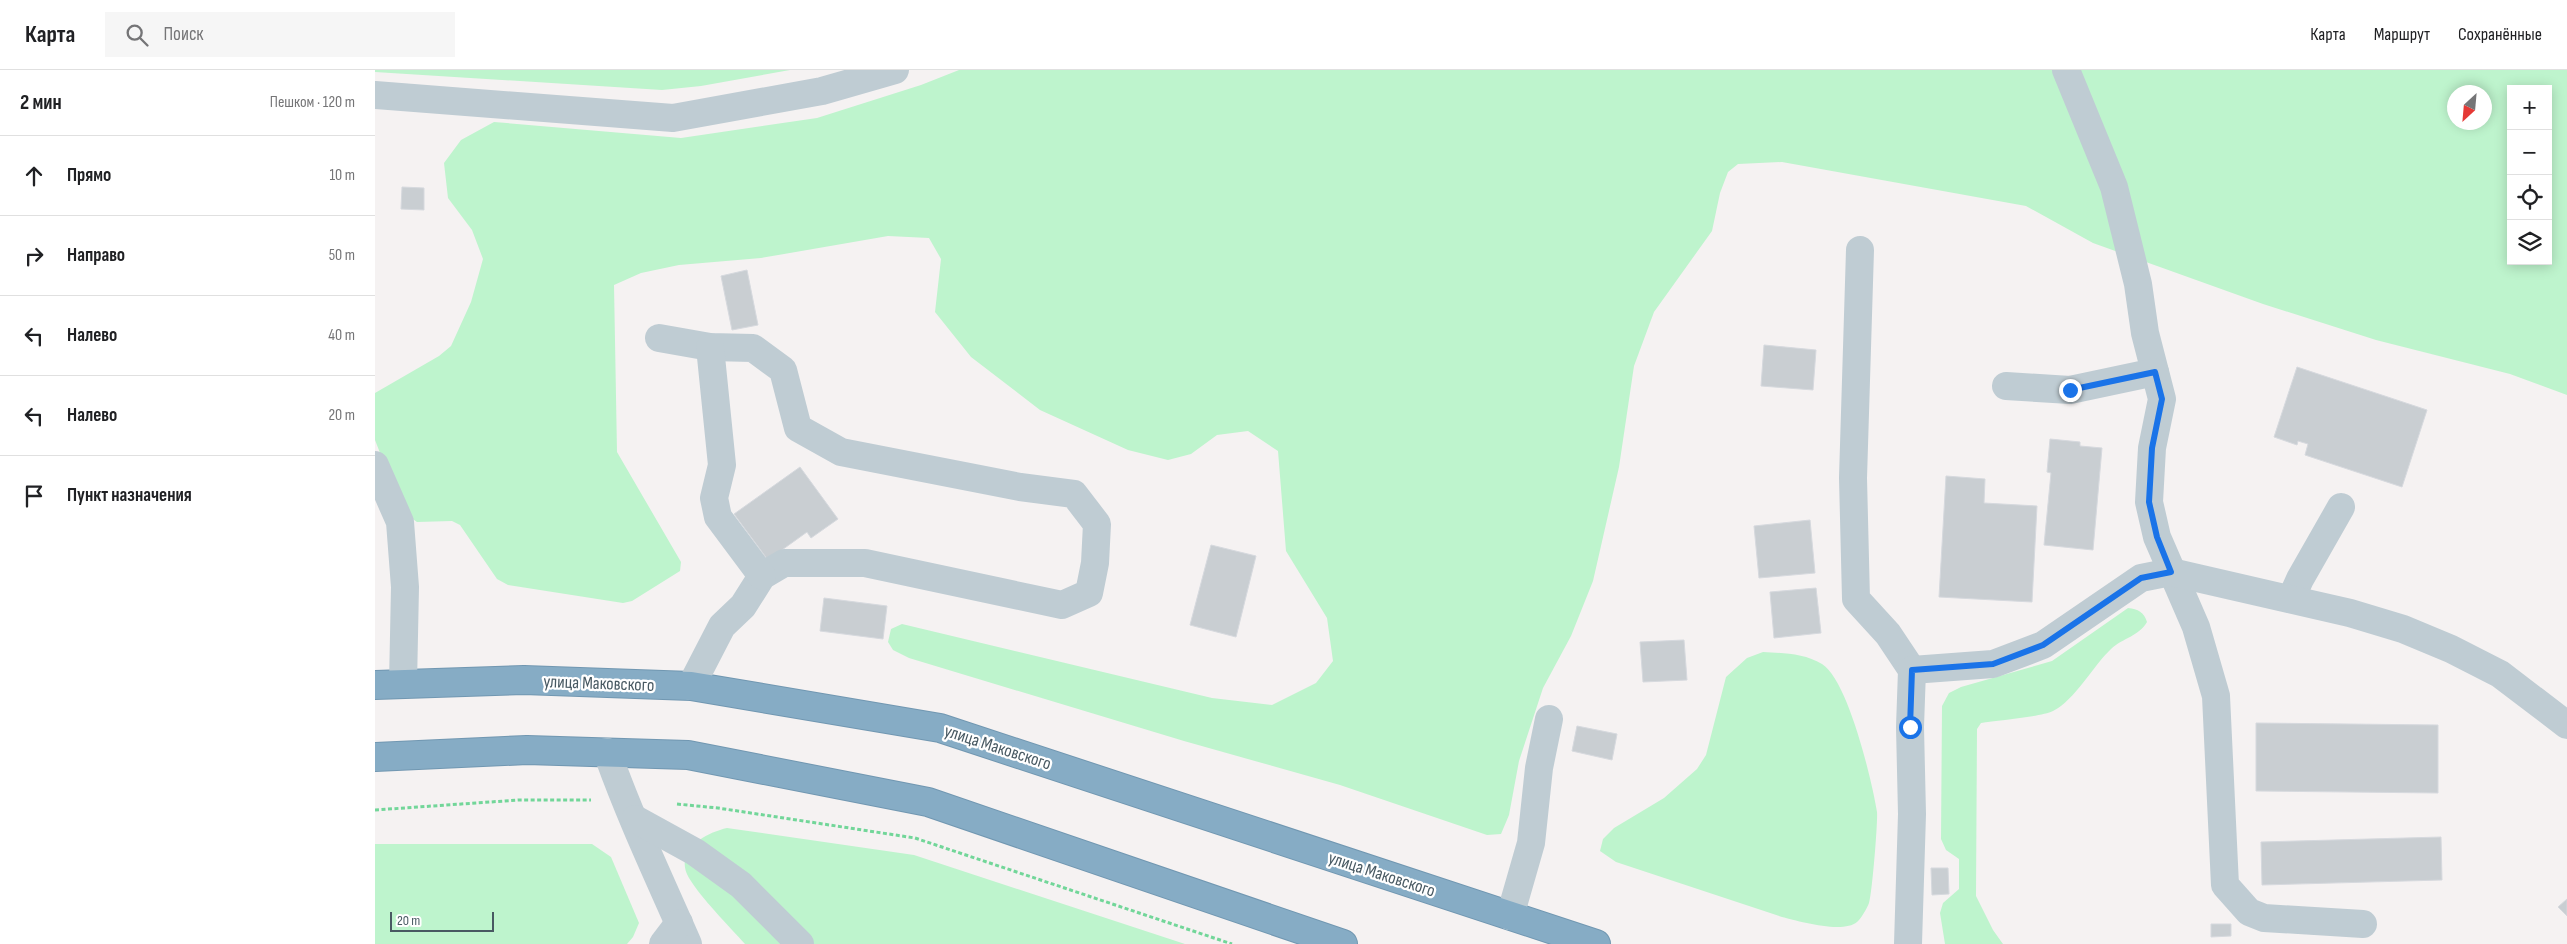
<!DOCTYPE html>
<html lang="ru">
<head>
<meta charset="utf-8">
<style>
	:root { --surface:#fff; --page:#f6f6f6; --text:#202124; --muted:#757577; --line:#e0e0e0 }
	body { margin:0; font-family:"Sofia Sans Condensed",sans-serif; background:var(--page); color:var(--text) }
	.controls { position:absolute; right:15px; top:15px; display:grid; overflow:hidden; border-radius:0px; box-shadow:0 2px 12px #0003 }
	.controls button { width:45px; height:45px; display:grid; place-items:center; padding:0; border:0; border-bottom:1px solid var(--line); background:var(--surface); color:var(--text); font:25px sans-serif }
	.compass { position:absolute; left:2072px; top:15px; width:45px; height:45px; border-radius:50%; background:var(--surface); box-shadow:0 2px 12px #0003; rotate:206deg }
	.scale { position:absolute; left:15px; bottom:12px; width:104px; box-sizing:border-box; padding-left:5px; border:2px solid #485962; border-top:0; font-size:14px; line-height:18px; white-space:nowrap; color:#485962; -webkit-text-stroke:4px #fff; paint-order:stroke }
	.stop { position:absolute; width:15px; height:15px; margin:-11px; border:4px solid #1a73e8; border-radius:50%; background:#fff }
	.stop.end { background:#1a73e8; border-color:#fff; box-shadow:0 1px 5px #0008 }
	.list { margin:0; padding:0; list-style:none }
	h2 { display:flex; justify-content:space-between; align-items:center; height:65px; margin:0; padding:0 20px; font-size:21px }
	h2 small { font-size:16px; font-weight:400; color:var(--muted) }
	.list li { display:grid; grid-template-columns:32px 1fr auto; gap:15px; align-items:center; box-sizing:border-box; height:80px; padding:0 20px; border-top:1px solid var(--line) }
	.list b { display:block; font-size:19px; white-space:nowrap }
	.list em { font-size:16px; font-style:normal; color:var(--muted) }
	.icon { flex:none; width:28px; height:28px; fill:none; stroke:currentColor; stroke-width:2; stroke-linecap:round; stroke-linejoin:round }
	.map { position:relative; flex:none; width:2192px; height:874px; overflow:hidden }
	header { display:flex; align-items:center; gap:30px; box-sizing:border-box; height:70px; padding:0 25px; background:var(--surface); border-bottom:1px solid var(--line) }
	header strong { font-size:24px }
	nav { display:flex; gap:28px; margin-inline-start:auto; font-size:18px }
	.search { width:350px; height:45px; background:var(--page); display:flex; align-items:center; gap:12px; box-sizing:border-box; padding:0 18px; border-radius:0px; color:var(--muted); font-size:19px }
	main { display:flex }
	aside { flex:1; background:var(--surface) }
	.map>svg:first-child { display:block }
</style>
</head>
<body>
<header>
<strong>Карта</strong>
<div class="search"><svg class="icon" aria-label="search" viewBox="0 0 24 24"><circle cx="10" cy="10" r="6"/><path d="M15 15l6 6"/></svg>Поиск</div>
<nav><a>Карта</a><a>Маршрут</a><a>Сохранённые</a></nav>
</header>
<main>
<aside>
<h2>2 мин<small>Пешком · 120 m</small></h2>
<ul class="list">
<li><svg class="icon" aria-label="ahead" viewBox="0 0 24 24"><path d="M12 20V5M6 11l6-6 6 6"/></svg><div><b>Прямо</b></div><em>10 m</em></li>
<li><svg class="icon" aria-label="right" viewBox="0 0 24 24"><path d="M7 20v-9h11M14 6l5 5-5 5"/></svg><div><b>Направо</b></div><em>50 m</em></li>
<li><svg class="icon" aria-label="left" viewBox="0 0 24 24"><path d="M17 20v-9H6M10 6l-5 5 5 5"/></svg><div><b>Налево</b></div><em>40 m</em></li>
<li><svg class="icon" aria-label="left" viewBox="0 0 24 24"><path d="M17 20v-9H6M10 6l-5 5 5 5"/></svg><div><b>Налево</b></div><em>20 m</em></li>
<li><svg class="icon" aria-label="arrive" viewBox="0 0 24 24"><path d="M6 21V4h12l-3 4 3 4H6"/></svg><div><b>Пункт назначения</b></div></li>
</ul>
</aside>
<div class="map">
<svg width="2192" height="874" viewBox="0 0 2192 874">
	<rect width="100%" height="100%" fill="#f5f2f2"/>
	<g fill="#bef4cd" fill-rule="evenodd">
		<polygon points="0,0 415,0 326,16 287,20 0,2"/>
		<path d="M584,0h1608v325l-57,-21 -134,-34 -113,-36 -170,-61 -67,-37 -244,-44 -44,2 -10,8 -8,21 -8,38 -58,81 -20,54 -15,101 -26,114 -22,55 -28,52 -24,73 -10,54 -8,19 -14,1 -147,-50 -156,-44 -275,-83 -16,-8 -5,-8 3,-13 11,-5 310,74 60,7 44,-22 17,-22 -6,-43 -41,-67 -8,-100 -30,-20 -31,4 -26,19 -23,6 -40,-10 -88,-40 -69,-53 -36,-45 6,-53 -12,-21 -41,-2 -127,22 -82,7 -38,8 -27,12 3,167 64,110 -1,9 -48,30 -9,2 -115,-18 -11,-6 -37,-54 -8,-4 -35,1 -14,-10 -28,-72v-47l64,-37 12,-10 20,-44 12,-43 -11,-29 -24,-32 -4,-35 17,-23 33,-18 187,16 136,-20 104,-33zM2136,19h37v172h-37zM2080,22h30v30h-30z"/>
		<path d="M1753,538c10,1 16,4 19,14 -8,14 -24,16 -36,27 -18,17 -36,51 -58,62 -12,6 -55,9 -72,12l-4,6 -1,167 17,34 10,14h-58l-5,-31 3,-10 16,-14v-30l-13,-9 -5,-11 1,-133 7,-13 12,-6 91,-26z"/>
		<path d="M1388,582c19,1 41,1 59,12 26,16 50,117 55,148 1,9 -5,83 -8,91 -2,5 -8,16 -12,19 -14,12 -59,-1 -75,-5l-166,-55 -16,-11 3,-12 11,-11 50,-30 33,-29 9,-14 20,-78 21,-19z"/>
		<path d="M352,758l187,27 271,89h-440c-16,-18 -44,-46 -56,-66 -16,-27 16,-45 38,-50z"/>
		<polygon points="0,774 217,774 236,787 264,853 258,867 252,874 0,874"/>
	</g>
	<g fill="#c9ced2" stroke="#d6d9de">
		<polygon points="27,117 49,118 49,140 26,139"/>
		<polygon points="372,200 383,255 357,260 346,206"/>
		<polygon points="1389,275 1441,280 1438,320 1386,316"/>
		<polygon points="1922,297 2052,340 2027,417 1930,385 1933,374 1923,371 1922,375 1899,367"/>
		<polygon points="1675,369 1705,372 1705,376 1727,378 1718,480 1669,475 1676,403 1672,402"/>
		<polygon points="425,397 463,449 436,468 432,462 393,490 359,444"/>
		<polygon points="1571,406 1610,409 1609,433 1662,436 1657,532 1564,527"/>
		<polygon points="1435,450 1440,503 1384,508 1379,456"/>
		<polygon points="836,475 881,486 861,567 815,555"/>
		<polygon points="1441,518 1446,563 1399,568 1395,522"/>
		<polygon points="449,528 512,536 508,569 445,561"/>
		<polygon points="1309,570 1312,610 1268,612 1265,572"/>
		<polygon points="1881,653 2063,655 2063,723 1881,721"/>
		<polygon points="1202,656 1242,664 1237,690 1197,681"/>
		<polygon points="2066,767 2067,810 1887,815 1886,772"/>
		<polygon points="1556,798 1573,798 1574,824 1557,825"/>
		<polygon points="2192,829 2192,846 2183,837"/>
		<polygon points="1836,854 1856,854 1856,866 1836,867"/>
	</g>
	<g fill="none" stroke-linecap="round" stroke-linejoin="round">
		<defs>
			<g id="highway">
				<polyline points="0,615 149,610 316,616 565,658 1221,874"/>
				<polyline points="0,687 152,680 313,685 553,732 968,874"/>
			</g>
		</defs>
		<use href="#highway" stroke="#7197b1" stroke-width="30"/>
		<g stroke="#72d699" stroke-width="3" stroke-dasharray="4 2.5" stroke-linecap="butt">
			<polyline points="302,734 343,738 540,768 857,874"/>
			<polyline points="0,740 144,730 216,730"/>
		</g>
		<g stroke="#bfccd3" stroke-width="28">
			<polyline points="1691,0 1739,117 1763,214 1770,263 1787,329 1777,378 1774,432 1782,467 1821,557 1841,626 1850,815 1874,842 1889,848 1988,854"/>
			<polyline points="0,25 298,48 447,21 520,0"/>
			<polyline points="1485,180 1478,408 1481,529 1513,564 1537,600 1535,657 1537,744 1533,874"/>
			<polyline points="284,268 335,277 378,278 408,300 423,358 466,382 645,417 699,424 722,454 720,493 714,523 687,535 490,493 409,493 387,506 368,536 347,556 316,616"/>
			<polyline points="335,277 347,395 339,428 343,447 387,506"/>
			<polyline points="1631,316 1695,320 1780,302"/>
			<polyline points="0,395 25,452 30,517 28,614"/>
			<polyline points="1916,529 1925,509 1966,437"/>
			<polyline points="1537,600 1618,594 1668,575 1766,508 1796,502 1975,543 2028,559 2076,579 2125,604 2192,655"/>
			<path d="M232,682c23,65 53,128 81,192"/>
			<polyline points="260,749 320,782 366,815 425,874"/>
			<polyline points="1135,846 1156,773 1164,698 1174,649"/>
			<polyline points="288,874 304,853"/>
		</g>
		<use href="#highway" stroke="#86acc5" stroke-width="28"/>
	</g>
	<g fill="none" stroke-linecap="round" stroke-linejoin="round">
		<polyline stroke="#1a73e8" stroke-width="6" points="1535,657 1537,600 1618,594 1668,575 1766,508 1796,502 1782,467 1774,432 1777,378 1787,329 1780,302 1695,320"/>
	</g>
	<g text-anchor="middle" stroke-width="4.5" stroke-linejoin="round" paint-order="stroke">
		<g font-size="18" fill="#485962" stroke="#fff">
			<text transform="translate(224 613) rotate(2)" y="6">улица Маковского</text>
			<text transform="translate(623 677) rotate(18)" y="6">улица Маковского</text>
			<text transform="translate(1007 804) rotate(18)" y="6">улица Маковского</text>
		</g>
	</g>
</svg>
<div class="controls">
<button>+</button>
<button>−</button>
<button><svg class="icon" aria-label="locate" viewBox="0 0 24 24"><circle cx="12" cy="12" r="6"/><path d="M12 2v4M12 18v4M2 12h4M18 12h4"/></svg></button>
<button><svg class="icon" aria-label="layers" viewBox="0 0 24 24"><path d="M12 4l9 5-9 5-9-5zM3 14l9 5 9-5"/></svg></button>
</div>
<svg class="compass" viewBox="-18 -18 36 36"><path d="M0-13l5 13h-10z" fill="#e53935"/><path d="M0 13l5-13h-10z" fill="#757577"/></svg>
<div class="scale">20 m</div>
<div class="stop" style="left:1535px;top:657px"></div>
<div class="stop end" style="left:1695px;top:320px"></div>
</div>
</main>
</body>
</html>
